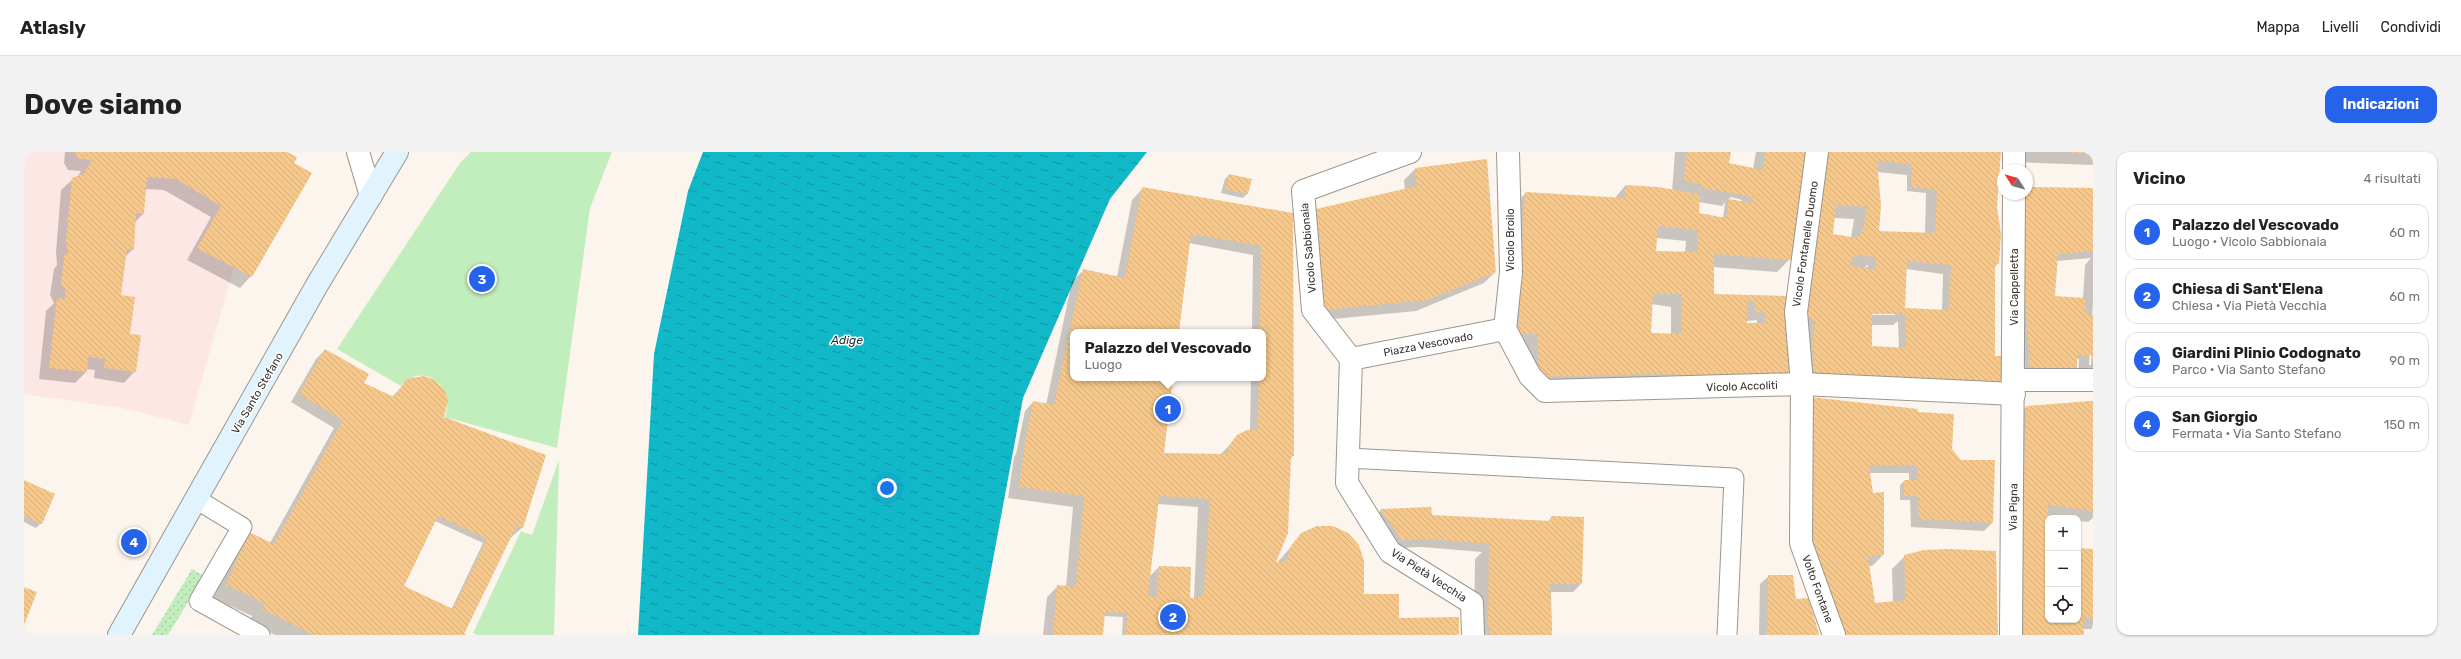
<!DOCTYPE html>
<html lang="it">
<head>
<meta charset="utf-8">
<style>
	:root { --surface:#fff; --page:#f2f2f2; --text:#222; --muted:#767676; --line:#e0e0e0; --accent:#2563eb }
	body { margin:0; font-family:Rubik,sans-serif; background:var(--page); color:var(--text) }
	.controls { position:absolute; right:12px; bottom:12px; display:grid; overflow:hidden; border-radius:8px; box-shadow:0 1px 3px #0004 }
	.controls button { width:36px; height:36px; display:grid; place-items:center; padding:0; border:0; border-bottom:1px solid var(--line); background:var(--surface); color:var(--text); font:20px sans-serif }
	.compass { position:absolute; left:1973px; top:12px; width:36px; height:36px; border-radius:50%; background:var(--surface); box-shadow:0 1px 3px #0004; rotate:306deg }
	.you { position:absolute; left:863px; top:336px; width:14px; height:14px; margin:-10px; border:3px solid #fff; border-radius:50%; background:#1a73e8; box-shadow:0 0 0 6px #1a73e833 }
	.badge { display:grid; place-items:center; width:26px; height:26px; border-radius:50%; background:var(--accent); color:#fff; font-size:13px; font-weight:700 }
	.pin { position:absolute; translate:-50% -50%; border:2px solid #fff; box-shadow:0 1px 4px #0006 }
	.popup { position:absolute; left:1046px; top:177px; width:196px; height:52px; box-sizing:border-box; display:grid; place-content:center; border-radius:8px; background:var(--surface); filter:drop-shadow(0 1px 3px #0005); font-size:13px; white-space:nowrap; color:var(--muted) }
	.popup b { font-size:15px; color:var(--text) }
	.popup::after { content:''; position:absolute; left:50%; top:100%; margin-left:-8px; border:8px solid transparent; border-top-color:var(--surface) }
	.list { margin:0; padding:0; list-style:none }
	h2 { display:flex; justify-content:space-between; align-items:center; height:52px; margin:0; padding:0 16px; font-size:17px }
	h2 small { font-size:13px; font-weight:400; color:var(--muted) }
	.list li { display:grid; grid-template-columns:26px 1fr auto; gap:12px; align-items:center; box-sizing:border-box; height:56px; margin:0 8px 8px; padding:0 8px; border:1px solid var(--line); border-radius:12px }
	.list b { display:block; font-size:15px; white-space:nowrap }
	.list p { margin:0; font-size:13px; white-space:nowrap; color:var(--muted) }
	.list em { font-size:13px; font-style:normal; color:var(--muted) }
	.icon { flex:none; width:22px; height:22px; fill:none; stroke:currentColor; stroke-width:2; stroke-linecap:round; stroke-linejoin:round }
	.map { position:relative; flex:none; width:2069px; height:483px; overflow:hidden; border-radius:12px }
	header { display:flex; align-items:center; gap:24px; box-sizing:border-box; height:56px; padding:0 20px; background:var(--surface); border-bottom:1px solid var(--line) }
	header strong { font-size:19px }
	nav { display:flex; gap:22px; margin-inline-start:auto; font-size:14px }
	.intro { display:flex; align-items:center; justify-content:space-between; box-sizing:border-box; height:96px; padding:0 24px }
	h1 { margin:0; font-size:28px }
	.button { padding:10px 18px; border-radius:12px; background:var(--accent); color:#fff; font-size:14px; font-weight:700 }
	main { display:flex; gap:24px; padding:0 24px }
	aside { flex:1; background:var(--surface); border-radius:12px; box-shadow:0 1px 3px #0004 }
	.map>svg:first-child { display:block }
</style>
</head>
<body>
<header>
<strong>Atlasly</strong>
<nav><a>Mappa</a><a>Livelli</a><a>Condividi</a></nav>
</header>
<div class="intro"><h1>Dove siamo</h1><a class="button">Indicazioni</a></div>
<main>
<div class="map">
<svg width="2069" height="483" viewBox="0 0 2069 483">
	<defs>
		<pattern id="grass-dots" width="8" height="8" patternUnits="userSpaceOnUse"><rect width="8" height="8" fill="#c2edbd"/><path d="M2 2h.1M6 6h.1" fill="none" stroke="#a7cca3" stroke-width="1.8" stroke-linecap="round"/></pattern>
		<pattern id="water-ripples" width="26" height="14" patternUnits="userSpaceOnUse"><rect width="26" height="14" fill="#11b8c7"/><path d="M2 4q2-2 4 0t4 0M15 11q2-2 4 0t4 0" fill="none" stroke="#1196a2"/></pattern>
		<pattern id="building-back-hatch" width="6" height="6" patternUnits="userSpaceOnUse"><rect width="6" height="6" fill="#f7c889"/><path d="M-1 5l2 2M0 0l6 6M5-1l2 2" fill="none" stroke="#d4ac77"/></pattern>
	</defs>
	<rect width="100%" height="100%" fill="#fcf5ed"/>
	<polygon fill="#fde7e5" points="3,0 264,0 273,5 270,11 288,21 228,125 210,115 165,273 98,256 0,242 0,14"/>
	<polygon fill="url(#grass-dots)" points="168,417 180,424 144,483 128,483"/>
	<g fill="#c2edbd">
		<path d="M447,0h141l-22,56 -33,240 -112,-31c11,-30 -22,-57 -44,-31l-64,-37 123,-186z"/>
		<polygon points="535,308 530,483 454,483 449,481 497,379 508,383"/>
	</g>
	<polygon fill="url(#water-ripples)" points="679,0 1123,0 1086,47 999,246 955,483 614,483 630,202 664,39"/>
	<g fill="#0003" fill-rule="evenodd">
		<polygon points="41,0 262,0 227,124 216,136 163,108 187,65 140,38 121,37 119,62 111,70 109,97 101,105 96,144 111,219 100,231 70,226 71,218 62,217 62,220 51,231 15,227 22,159 30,151 26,143 30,117 33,113 32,100 37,38 49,27 54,24 57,19 44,18 40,11"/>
		<path d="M1651,0h55l-2,12 25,5 3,-17h53l-19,107 -13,13 -64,-5v28l73,2 4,81 -264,12 -1,-43h-19l7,-142 13,-12 88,6 11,-13 47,6zM1707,45l11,3 -1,2 -13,-2zM1675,50l23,4 3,-4 -2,17 -25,-5zM1632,86l30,3 -1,12 -30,-1zM1627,152l20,3v28l-21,-1zM1733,168v4h-11v-3z"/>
		<path d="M1792,0h184l-4,55 2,56 -101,131 -93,-7 -3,-29zM1853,20l30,3v16l19,2 -1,40 -47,-1zM1810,66l20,1 -3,19 -20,-3zM1843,113l2,1 -5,2zM1882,117l37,5 -1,37 -38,-2zM1843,161h28v2h-28zM1874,169l1,27 -28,-1v-22h22z"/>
		<polygon points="1989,0 2069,0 2069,13 1989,10"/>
		<polygon points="1391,17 1471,120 1460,131 1392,159 1288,169 1281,69 1292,58 1381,38 1380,28"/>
		<polygon points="1205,23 1223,42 1219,46 1197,41 1201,27"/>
		<path d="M1119,36l149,26 1,242 -3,3 -17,104h4l25,-29 61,61 35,24 60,16h-336l1,-18 -20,-1 -2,19h-58l4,-38 11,-11 8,1 7,-80 -65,-9 6,-41 2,-3 9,-43 8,-9 13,3 26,-124 12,-11 33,7 15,-77zM1165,91l64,12 -1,77h11v46h-12l-1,53 -12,5 -18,19 -57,-1 9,-76h-99v-46h105zM1134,352l40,3 -4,92h-6l-29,-32 -9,9z"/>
		<path d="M2069,37v113l-4,63h2l2,-30v41l-15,-3 1,-14h-3v10l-57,9 1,-184zM2067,106l-6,7 -2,34 -29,-2 3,-36z"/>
		<path d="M301,198l36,37 31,10 15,-16 36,37 80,109 -15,13 -45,94 2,1h-190l-26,-13 3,-6 -39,-18 24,-52 13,-13 20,10 64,-115 -43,-26 25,-43zM411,369l48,22 -32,67 -48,-24z"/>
		<polygon points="2069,249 2069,366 2064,370 2054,369 2054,366 2023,365 2020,395 2024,395 2024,468 2054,468 2054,397 2069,398 2069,477 2059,477 2059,483 1989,483 1991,266 2002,255"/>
		<polygon points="1893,261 1927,297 1968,371 1960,379 1887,375 1886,348 1876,348 1876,333 1880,329 1885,329 1885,321 1845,321 1859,403 1848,414 1845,414 1850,453 1869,450 1868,417 1881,404 1972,483 1802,483 1778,322"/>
		<polygon points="0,330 17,371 12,376 0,370"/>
		<polygon points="1406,356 1407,364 1523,370 1528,365 1557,432 1549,440 1527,440 1528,483 1450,483 1451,407 1458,400 1398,395 1370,396 1349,367 1357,358"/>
		<polygon points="1745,424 1772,449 1795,483 1735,483 1736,432"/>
	</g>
	<g fill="url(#building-back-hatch)" fill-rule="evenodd">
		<polygon points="51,0 263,0 273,5 270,11 288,21 228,125 173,96 197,54 152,27 123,25 120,62 112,61 110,98 103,97 97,143 111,145 106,182 117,183 112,220 80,216 81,207 64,205 63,220 25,216 33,146 41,147 41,137 37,131 40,104 44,101 42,88 48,26 61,21 67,8 55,7"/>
		<path d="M1663,0h44l-2,11 34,7 3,-18h44l-19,108 -77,-6v40l73,2 4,41v41l-140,-4 -112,3 -1,-43h-20l7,-142 100,6v-13l33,2 42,7 -1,19 27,5 3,-19 23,4 1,-6 -52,-9 1,-3 -18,-5zM1634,74l40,4 -1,22 -41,-1zM1629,142h29v40l-31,-1zM1723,149h8v12l10,-1v11h-18z"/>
		<path d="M1803,0h174l-4,55 4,27 -2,30h-4v92h6l2,28 -188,-7 -3,-32 3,-22 -12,-12 19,-107zM1853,9l35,3 -1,23 26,3 -2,43 -56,-2 2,-25zM1812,53l31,2 -4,23 -6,8 -24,-4zM1831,103l21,2 -1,13 -26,-5zM1883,109l44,4 -2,45 -44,-2zM1848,162h33l1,34 -34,-2z"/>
		<polygon points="2048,0 2069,0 2069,2 2048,1"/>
		<polygon points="1463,7 1472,120 1404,148 1299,158 1292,57 1393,34 1391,16"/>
		<polygon points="1205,22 1228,27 1224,42 1201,37"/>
		<path d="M1118,35l151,26 1,243h-3l-3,77 -12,29h10l5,-16 10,-13 16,-7h16l15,7 11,12 5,16v33h35v24l60,-1v18h-333l1,-22 -22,-1 -2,23h-50l4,-50 19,2 8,-91 -65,-9 6,-43 8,-43 21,4 29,-136 42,9zM1167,82l70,12 -1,86h3v46h-4l-1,52h-11l-10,5 -7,9 -3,10 -63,-1 9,-75h-100v-46h106zM1135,344l51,3 -6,96h-5v3h-9l1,-31 -32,-1 -2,31 -9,-1z"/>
		<polygon points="2003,35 2069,36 2069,99 2034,102 2031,144 2062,146 2061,162 2069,163 2069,210 2067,203 2053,203 2053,218 2006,215 1998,99"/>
		<path d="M301,197l44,25 -5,9 30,14 12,-17 5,-2 13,-2 11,4 10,11 3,10 -4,16 102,38 -23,73 -6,-3 -53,109 3,1h-153l-52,-26 2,-6 -38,-18 23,-53 25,12 69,-124 -44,-26zM414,364l49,23 -34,70 -49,-23z"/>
		<polygon points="1786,245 1894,257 1894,260 1930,262 1928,297 1937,308 1971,308 1969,371 1895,367 1894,344 1880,344 1880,328 1894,328 1893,313 1845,313 1849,341 1860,340 1860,403 1844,405 1851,451 1882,448 1880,403 1900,398 1927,397 1972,399 1974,483 1817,483 1786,401"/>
		<polygon points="2069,249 2069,359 2024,353 2023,394 2024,468 2054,468 2054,396 2069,397 2069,466 2059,466 2060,483 2000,483 1998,393 2002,254"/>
		<polygon points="0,328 31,342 18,372 0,364"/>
		<polygon points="1407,355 1408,363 1527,369 1527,364 1560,365 1558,432 1526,432 1528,483 1466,483 1466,473 1464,473 1465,392 1407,387 1378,388 1356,357"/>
		<polygon points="1744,423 1769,423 1772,447 1785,446 1795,483 1743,483"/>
		<polygon points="0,435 13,440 0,473"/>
	</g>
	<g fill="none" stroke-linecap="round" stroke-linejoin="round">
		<defs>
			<g id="lane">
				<polyline points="1324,306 1710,326 1703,483"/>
				<polyline points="172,347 218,375 175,449 236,483"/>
			</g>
			<g id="street">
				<polyline points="334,0 347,44"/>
				<polyline points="1793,0 1772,160 1778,232 1777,391 1810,483"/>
				<polyline points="1990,0 1990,18"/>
				<polyline points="1481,177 1506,224 1521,239 1778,232 1990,242"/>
				<polyline points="1481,177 1487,120 1484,0"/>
				<polyline points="1327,207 1323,331 1366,400 1448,451 1449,483"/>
				<polyline points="1327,207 1289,158 1279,39 1386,0"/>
				<polyline points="1327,207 1481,177"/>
				<polyline points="1990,228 2069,228"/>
				<polyline points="1987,483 1990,42"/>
			</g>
			<polyline id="secondary" points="95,483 293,133 373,0"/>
		</defs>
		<use href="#lane" stroke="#9c968f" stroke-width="21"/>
		<use href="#street" stroke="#9c968f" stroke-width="24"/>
		<use href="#secondary" stroke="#9c968f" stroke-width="24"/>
		<use href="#lane" stroke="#fff" stroke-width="19"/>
		<use href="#street" stroke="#fff" stroke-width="22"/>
		<use href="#secondary" stroke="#e1f3fc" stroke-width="22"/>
	</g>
	<g text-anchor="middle" stroke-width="3" stroke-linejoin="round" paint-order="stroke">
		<g font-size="11" fill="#363330" stroke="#fff">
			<text transform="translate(1486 88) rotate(-90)" y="4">Vicolo Broilo</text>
			<text transform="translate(1781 92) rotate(-82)" y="4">Vicolo Fontanelle Duomo</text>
			<text transform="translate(1284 96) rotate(-95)" y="4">Vicolo Sabbionaia</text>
			<text transform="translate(1990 135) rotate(-90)" y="4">Via Cappelletta</text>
			<text transform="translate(1404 192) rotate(-11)" y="4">Piazza Vescovado</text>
			<text transform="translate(1718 234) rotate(-2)" y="4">Vicolo Accoliti</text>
			<text transform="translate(233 241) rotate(-60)" y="4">Via Santo Stefano</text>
			<text transform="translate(1989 355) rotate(-89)" y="4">Via Pigna</text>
			<text transform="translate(1405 423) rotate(33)" y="4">Via Pietà Vecchia</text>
			<text transform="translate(1794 437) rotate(70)" y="4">Volto Fontane</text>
		</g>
		<g font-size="12" font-style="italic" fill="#193134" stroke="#fff">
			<text x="823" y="192">Adige</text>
		</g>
	</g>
</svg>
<div class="controls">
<button>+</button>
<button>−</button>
<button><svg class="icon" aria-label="locate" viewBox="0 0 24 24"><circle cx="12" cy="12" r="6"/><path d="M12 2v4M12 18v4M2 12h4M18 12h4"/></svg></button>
</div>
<svg class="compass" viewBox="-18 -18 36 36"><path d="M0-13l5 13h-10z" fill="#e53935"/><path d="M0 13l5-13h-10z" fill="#767676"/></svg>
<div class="you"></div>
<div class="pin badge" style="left:1144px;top:257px">1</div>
<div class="popup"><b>Palazzo del Vescovado</b>Luogo</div>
<div class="pin badge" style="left:1149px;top:465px">2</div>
<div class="pin badge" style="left:458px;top:127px">3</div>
<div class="pin badge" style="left:110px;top:390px">4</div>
</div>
<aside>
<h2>Vicino<small>4 risultati</small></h2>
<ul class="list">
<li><span class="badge">1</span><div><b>Palazzo del Vescovado</b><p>Luogo · Vicolo Sabbionaia</p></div><em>60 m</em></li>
<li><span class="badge">2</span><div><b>Chiesa di Sant'Elena</b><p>Chiesa · Via Pietà Vecchia</p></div><em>60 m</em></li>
<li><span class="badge">3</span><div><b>Giardini Plinio Codognato</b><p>Parco · Via Santo Stefano</p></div><em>90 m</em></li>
<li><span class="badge">4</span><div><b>San Giorgio</b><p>Fermata · Via Santo Stefano</p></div><em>150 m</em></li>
</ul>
</aside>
</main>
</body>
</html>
